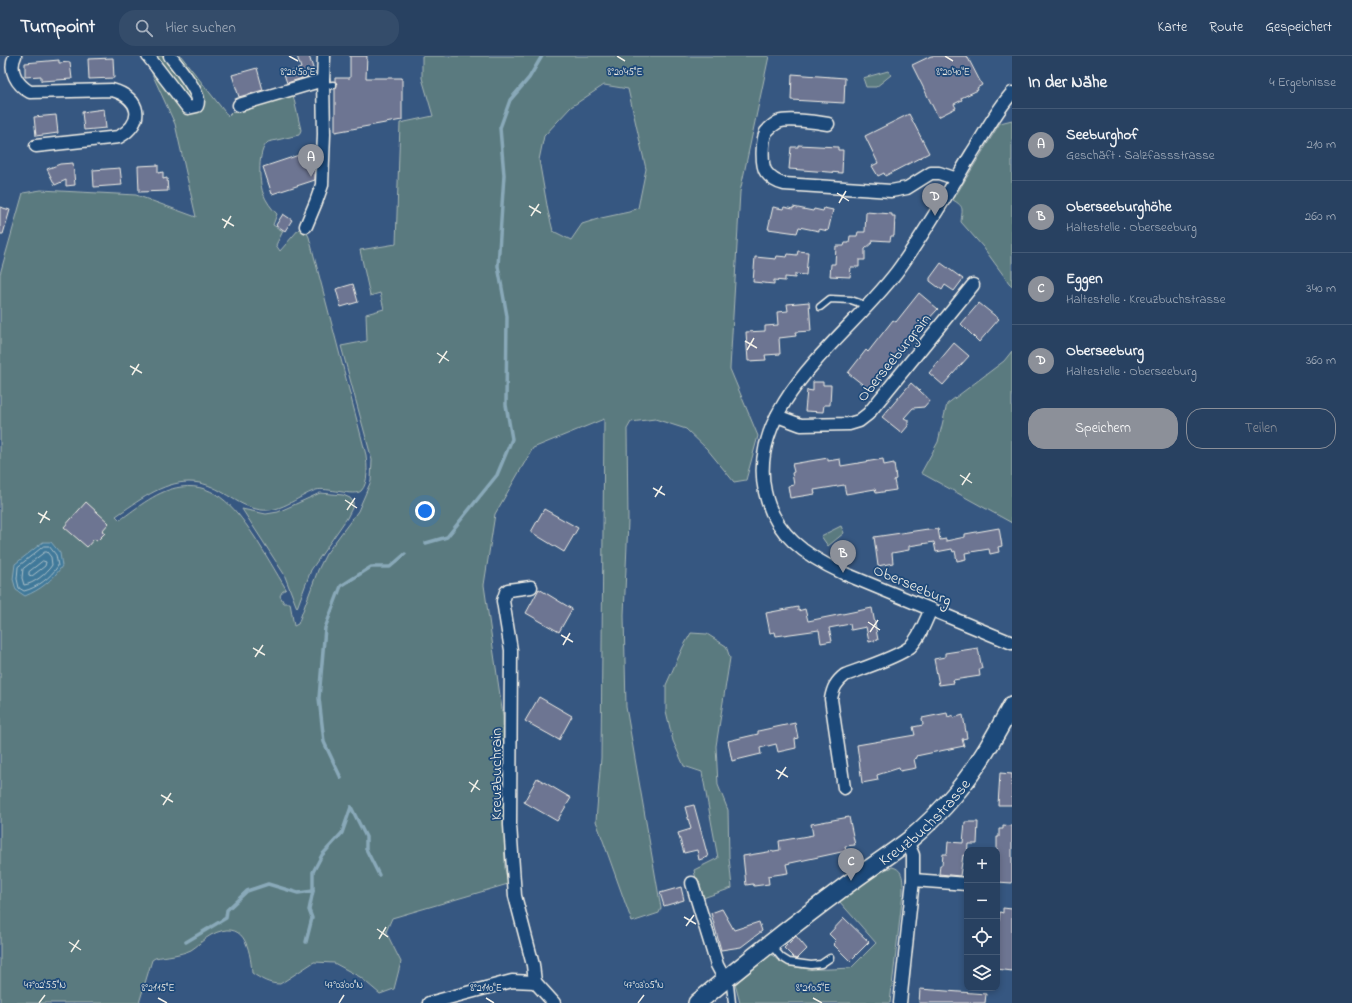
<!DOCTYPE html>
<html lang="de">
<head>
<meta charset="utf-8">
<style>
	:root { --surface:#284161; --page:#344c6a; --text:#f1f3f6; --muted:#a5afbd; --line:#445a76; --accent:#8c9099 }
	body { margin:0; font-family:"Indie Flower",sans-serif; background:var(--page); color:var(--text) }
	.controls { position:absolute; right:12px; bottom:12px; display:grid; overflow:hidden; border-radius:8px; box-shadow:0 2px 6px #0003 }
	.controls button { width:36px; height:36px; display:grid; place-items:center; padding:0; border:0; border-bottom:1px solid var(--line); background:var(--surface); color:var(--text); font:20px sans-serif }
	.you { position:absolute; left:425px; top:455px; width:14px; height:14px; margin:-10px; border:3px solid #fff; border-radius:50%; background:#1a73e8; box-shadow:0 0 0 6px #1a73e833 }
	.badge { display:grid; place-items:center; width:26px; height:26px; border-radius:50%; background:var(--accent); color:#fff; font-size:13px; font-weight:700 }
	.pin { position:absolute; translate:-50% -33px; filter:drop-shadow(0 1px 2px #0008) }
	.pin::after { content:''; position:absolute; top:21px; width:14px; height:12px; background:inherit; clip-path:polygon(0 0,100% 0,50% 100%) }
	.list { margin:0; padding:0; list-style:none }
	h2 { display:flex; justify-content:space-between; align-items:center; height:52px; margin:0; padding:0 16px; font-size:17px }
	h2 small { font-size:13px; font-weight:400; color:var(--muted) }
	.list li { display:grid; grid-template-columns:26px 1fr auto; gap:12px; align-items:center; box-sizing:border-box; height:72px; padding:0 16px; border-top:1px solid var(--line) }
	.list b { display:block; font-size:15px; white-space:nowrap }
	.list p { margin:0; font-size:13px; white-space:nowrap; color:var(--muted) }
	.list em { font-size:13px; font-style:normal; color:var(--muted) }
	.actions { display:flex; gap:8px; padding:12px 16px }
	.actions a { flex:1; padding:9px 0; border:1px solid var(--accent); border-radius:16px; text-align:center; font-size:14px; color:var(--accent) }
	.actions .main { background:var(--accent); color:#fff }
	.icon { flex:none; width:22px; height:22px; fill:none; stroke:currentColor; stroke-width:2; stroke-linecap:round; stroke-linejoin:round }
	.map { position:relative; flex:none; width:1012px; height:947px; overflow:hidden }
	header { display:flex; align-items:center; gap:24px; box-sizing:border-box; height:56px; padding:0 20px; background:var(--surface); border-bottom:1px solid var(--line) }
	header strong { font-size:19px }
	nav { display:flex; gap:22px; margin-inline-start:auto; font-size:14px }
	.search { width:280px; height:36px; background:var(--page); display:flex; align-items:center; gap:10px; box-sizing:border-box; padding:0 14px; border-radius:16px; color:var(--muted); font-size:15px }
	main { display:flex }
	aside { flex:1; background:var(--surface) }
	.map>svg:first-child { display:block }
</style>
</head>
<body>
<header>
<strong>Turnpoint</strong>
<div class="search"><svg class="icon" aria-label="search" viewBox="0 0 24 24"><circle cx="10" cy="10" r="6"/><path d="M15 15l6 6"/></svg>Hier suchen</div>
<nav><a>Karte</a><a>Route</a><a>Gespeichert</a></nav>
</header>
<main>
<div class="map">
<svg width="1012" height="947" viewBox="0 0 1012 947">
	<rect width="100%" height="100%" fill="#365781"/>
	<filter id="ink" filterUnits="userSpaceOnUse"><feTurbulence type="fractalNoise" baseFrequency=".025" numOctaves="2"/><feDisplacementMap in="SourceGraphic" scale="8" xChannelSelector="R" yChannelSelector="G"/><feConvolveMatrix kernelMatrix="1 2 1 2 8 2 1 2 1" color-interpolation-filters="sRGB"/></filter>
	<g filter="url(#ink)">
		<g fill="#5a7a7f" stroke="#a7b6b4" fill-rule="evenodd">
			<path d="M144,0h37l47,60 4,-4 38,-12 1,2 22,-7 8,35 -2,5 -31,7c-11,9 -9,39 -5,51 3,8 8,15 14,21l-4,11 10,6 -7,14 4,6 19,-22 5,-2 5,10 57,218c1,10 3,28 -5,36 -7,6 -34,-4 -45,-1 -20,7 -37,25 -60,19 -25,-6 -38,-27 -67,-27 -27,0 -52,20 -73,34l4,4c18,-13 38,-30 61,-33 36,-5 57,25 75,52 10,16 20,33 30,50l-4,3 -2,4 4,7h6l4,23 4,-2 20,-54 8,-16 32,-43 13,-30 1,-21 -31,-114 26,-5 -1,-27 18,-5 -4,-16 -10,3 -10,-46 36,-6 4,-121 33,-7 -11,-38v-22h347l-29,136 -10,177 28,67 -12,44 -12,2 -27,-33 -21,-20 -31,-10 -24,3 -4,7 1,92 -4,94 2,92 35,201 -2,5 -27,9 -36,-101 5,-63 3,-339 -71,29 -38,66 -11,71 19,131 2,152 3,16 -116,34 -6,14 15,30 -7,27 -14,5 -20,-17 -26,-14 -20,-1 -34,22c-11,0 -19,-5 -28,-11 -2,-26 -8,-55 -41,-38 -8,4 -13,11 -20,15 -11,5 -24,6 -36,8l-3,2 -13,43h-139v-729l23,-81 18,-3 95,5 60,22 -21,-93zM604,29l24,4 18,80 -8,39 -9,4 -28,6 -19,6 -11,16 -18,-9 -5,-20 -9,-51 5,-24 27,-29z"/>
			<polygon points="888,15 891,19 876,31 866,31 863,22"/>
			<path d="M1012,64v167l-29,-40 -22,-25c1,-13 4,-15 -8,-22l47,-77z"/>
			<polygon points="1012,295 1012,467 921,417 938,386 947,348 1004,305"/>
			<polygon points="320,437 343,439 350,442 353,446 353,450 347,462 311,514 297,552 284,518 242,453 266,458 278,456"/>
			<polygon points="841,470 844,477 828,490 821,480"/>
			<polygon points="691,577 707,578 726,590 730,602 716,690 718,729 728,754 729,801 732,832 700,843 694,814 718,802 702,716 684,710 673,685 666,655 666,629 683,591"/>
			<path d="M892,811c12,2 11,15 11,25l-13,111h-150l-5,-19 36,-30c3,3 6,6 10,8 18,10 50,7 70,6l25,-25 -37,-42c16,-12 33,-27 53,-34z"/>
		</g>
		<path fill="#41799a" stroke="#89a9b9" d="M43,486h8l9,11 2,13c-9,14 -22,24 -37,30l-9,-6 -3,-11 2,-15z"/>
		<g fill="none" stroke-linecap="round" stroke-linejoin="round">
			<g stroke="#acc1c9" stroke-width="1">
				<path d="M44,490h5l7,9 2,11c-7,11 -21,22 -34,25l-5,-3 -2,-9 1,-12z"/>
				<path d="M45,496h2l4,5 1,8c-5,8 -18,19 -28,20l-2,-7 1,-9z"/>
				<polygon points="43,505 46,506 45,510 32,520 29,519 29,516"/>
			</g>
			<g stroke="#89a9b9" stroke-width="3.5">
				<polyline points="426,487 447,481 497,419 512,383 506,349 507,260 498,210 504,119 500,72 510,44 529,22 542,0"/>
				<polyline points="341,722 324,686 319,642 325,572 341,530 371,511 390,511 405,498"/>
				<polyline points="351,751 366,781 366,793 379,819"/>
				<polyline points="186,886 226,862 227,854 247,835 268,828 298,837 313,835"/>
				<polyline points="306,886 312,862 309,854 313,835 313,816 322,799 342,777 351,751"/>
			</g>
		</g>
		<g fill="#6d7492" stroke="#f4f1e8">
			<polygon points="297,0 309,0 315,18 287,27 284,18 301,12"/>
			<polygon points="350,0 367,0 366,22 402,22 402,64 335,76 335,33 337,29 335,25 335,22 350,22"/>
			<polygon points="931,0 967,0 982,29 977,32 978,34 961,42 962,44 954,48 956,52 938,61 912,9"/>
			<polygon points="113,2 114,22 89,23 88,3"/>
			<polygon points="59,4 59,7 70,6 72,23 41,25 41,20 25,21 25,7"/>
			<polygon points="257,12 263,34 239,41 232,19"/>
			<polygon points="792,18 845,22 844,47 791,44"/>
			<polygon points="104,53 106,72 84,74 82,56"/>
			<polygon points="909,58 929,97 885,120 884,117 878,120 872,110 878,107 865,80"/>
			<polygon points="56,59 58,77 36,80 34,61"/>
			<polygon points="798,89 838,91 838,94 843,94 842,117 789,113 791,91 798,91"/>
			<polygon points="308,96 315,116 315,124 272,138 263,111"/>
			<polygon points="73,107 75,129 66,130 66,124 55,129 47,113 60,108"/>
			<polygon points="158,109 158,117 163,116 163,123 167,122 168,135 139,136 138,110"/>
			<polygon points="120,112 122,129 94,131 93,114"/>
			<polygon points="0,151 10,154 3,178 0,178"/>
			<polygon points="773,151 783,153 784,151 793,153 793,151 813,155 814,153 823,155 824,152 833,154 828,175 819,173 819,175 799,171 797,177 768,173"/>
			<polygon points="866,156 892,158 892,160 895,160 894,180 891,180 890,185 873,184 873,186 865,193 865,204 859,204 859,211 851,211 850,221 830,220 831,208 835,208 836,190 844,190 845,187 849,187 850,180 857,180 858,176 865,176"/>
			<polygon points="283,158 292,164 285,175 276,169"/>
			<polygon points="798,195 808,196 806,219 795,218 795,222 785,221 785,225 774,224 774,228 753,226 755,201 776,203 777,200 787,201 788,198 797,199"/>
			<polygon points="941,207 963,223 954,235 945,229 942,234 930,225 930,222"/>
			<polygon points="353,228 358,246 341,251 336,233"/>
			<polygon points="919,237 938,253 923,269 871,335 848,317 866,294 868,296 893,264 896,266"/>
			<polygon points="809,246 811,275 795,276 796,280 779,282 780,298 765,299 766,304 748,305 746,276 765,275 765,270 778,269 777,256 788,255 787,248"/>
			<polygon points="979,247 999,263 979,286 961,268"/>
			<polygon points="954,287 969,300 943,329 929,317"/>
			<polygon points="813,326 823,326 823,329 831,329 830,349 824,349 823,356 805,355 807,334 813,335"/>
			<polygon points="911,327 930,344 924,351 913,352 904,362 908,364 908,370 902,377 882,361"/>
			<polygon points="828,402 828,405 840,403 841,410 883,403 884,409 894,407 896,423 894,424 896,434 876,437 875,433 846,438 844,429 814,434 815,438 790,442 788,430 794,429 792,417 794,416 792,408"/>
			<polygon points="86,446 109,467 102,475 105,477 97,485 94,483 87,491 64,471"/>
			<polygon points="544,453 578,472 564,496 531,476"/>
			<polygon points="999,472 1002,490 998,491 999,496 990,498 989,493 965,497 966,503 957,505 955,495 953,496 952,493 936,496 934,486 909,490 909,494 892,497 893,507 878,510 874,481 928,473 928,474 938,473 940,484 946,483 946,485 965,481 965,478"/>
			<polygon points="539,533 572,553 559,576 526,557"/>
			<polygon points="798,551 798,555 805,553 808,565 872,552 878,584 869,586 866,571 851,574 850,568 829,572 832,585 821,587 819,574 776,580 775,576 770,577 766,557"/>
			<polygon points="978,592 982,613 979,613 980,620 953,624 954,627 939,629 934,603 945,601 945,597"/>
			<polygon points="539,641 572,660 559,684 525,665"/>
			<polygon points="947,657 948,661 953,659 953,662 963,659 967,682 962,683 964,690 916,700 917,702 914,703 916,712 900,715 899,712 877,719 878,724 862,727 857,689 915,679 913,671 923,669 922,662"/>
			<polygon points="795,667 798,682 795,683 796,692 778,696 776,688 760,692 761,698 732,705 728,685 758,678 758,675"/>
			<polygon points="1000,717 1012,718 1012,749 998,749"/>
			<polygon points="537,722 571,742 557,765 524,746"/>
			<polygon points="694,749 708,801 699,804 697,794 684,797 678,777 691,773 685,751"/>
			<polygon points="849,761 855,789 845,790 846,795 786,808 788,817 768,820 769,828 754,830 753,828 746,829 743,800 780,794 779,785 813,779 811,768"/>
			<polygon points="965,766 978,766 977,788 968,788 967,800 963,799 960,820 939,818 940,809 942,809 943,798 947,798 948,786 963,787"/>
			<polygon points="1003,769 1012,770 1012,827 997,826 997,781 999,781 999,773 1003,773"/>
			<polygon points="681,831 684,844 664,850 660,837"/>
			<polygon points="1003,852 1012,853 1012,915 997,913 997,882 999,865 1000,856 1003,857"/>
			<polygon points="722,853 734,874 759,866 762,875 741,891 721,894 711,857"/>
			<polygon points="844,862 869,886 850,905 833,888 836,885 829,878"/>
			<polygon points="796,880 807,893 797,903 794,902 784,892"/>
			<polygon points="920,933 986,938 985,947 919,947"/>
		</g>
		<g fill="none" stroke-linecap="round" stroke-linejoin="round">
			<defs>
				<g id="lane">
					<polyline points="323,30 333,29"/>
					<polyline points="820,251 830,243 851,244 868,250"/>
					<polyline points="771,889 781,901 789,906 811,909 821,908 830,902"/>
					<polyline points="726,924 730,929 732,947"/>
				</g>
				<g id="street">
					<path d="M15,0c-7,14 2,29 15,36l82,-2c29,8 33,32 7,47l-83,9"/>
					<path d="M148,0l40,52 9,-2c1,-2 1,-4 1,-6 -1,-11 -21,-35 -28,-44"/>
					<path d="M1012,37c-16,18 -27,40 -40,60 -23,38 -45,76 -71,113 -45,65 -156,135 -136,226 9,42 41,64 78,81l169,70"/>
					<polyline points="239,49 323,24"/>
					<path d="M828,68c-11,-2 -41,-6 -50,-2 -5,3 -9,6 -12,10 -4,8 -5,33 0,40 5,7 10,10 18,12l107,7 16,-3 24,-15h8l18,6"/>
					<polyline points="306,170 316,146 322,129 324,78 323,24 324,0"/>
					<polyline points="777,360 801,369 849,368 859,365 868,358 973,229"/>
					<polyline points="531,531 508,534 506,536 503,545 511,594 510,769 515,840 533,909 535,926"/>
					<path d="M844,732l-13,-89c2,-11 5,-17 14,-24 16,-6 53,-18 65,-28 10,-10 15,-25 21,-38"/>
					<polyline points="913,824 967,828"/>
					<polyline points="692,827 717,909 725,924"/>
					<polyline points="429,947 512,925 535,926 554,947"/>
					<polyline points="900,947 913,824 913,799 907,785"/>
				</g>
				<g id="secondary">
					<path id="s1" d="M697,947c48,-40 97,-79 147,-116 21,-16 43,-30 64,-46 17,-14 33,-30 47,-47 23,-27 40,-58 57,-89"/>
				</g>
			</defs>
			<use href="#lane" stroke="#f4f1e8" stroke-width="9"/>
			<use href="#street" stroke="#f4f1e8" stroke-width="15"/>
			<use href="#secondary" stroke="#f4f1e8" stroke-width="20"/>
			<use href="#lane" stroke="#1f4a7a" stroke-width="6"/>
			<use href="#street" stroke="#1f4a7a" stroke-width="12"/>
			<use href="#secondary" stroke="#1f4a7a" stroke-width="17"/>
		</g>
	</g>
	<path fill="none" stroke="#f4f1e8" stroke-width="1.5" d="M289,0l9,5M617,0l8,5M945,0l8,5M837,137l12,8M839,147l7,-12M529,150l12,7M531,160l8,-12M222,163l12,7M224,172l7,-12M745,285l12,7M747,294l7,-12M437,297l12,8M439,307l8,-12M130,310l12,7M132,319l7,-11M960,419l12,8M962,429l8,-12M653,432l12,7M655,441l7,-11M345,444l12,8M347,454l8,-12M38,457l12,7M40,467l7,-12M868,566l12,8M870,576l8,-12M561,579l12,7M563,589l7,-12M253,592l12,7M255,601l8,-12M776,714l12,7M778,723l8,-12M469,726l11,8M471,736l7,-12M161,739l12,7M163,749l8,-12M684,861l12,7M686,870l8,-11M377,873l11,8M379,883l7,-12M69,886l12,8M71,896l8,-12M158,942l9,5M486,942l8,5M813,942l9,5M39,947l6,-8M339,947l5,-8M638,947l6,-8"/>
	<g text-anchor="middle" stroke-width="3.5" stroke-linejoin="round" paint-order="stroke">
		<g font-size="16" fill="#f4f1e8" stroke="#1f4a7a">
			<text transform="translate(893 301) rotate(-51)" y="6">Oberseeburgrain</text>
			<text transform="translate(913 528) rotate(23)" y="6">Oberseeburg</text>
			<text transform="translate(495 718) rotate(-90)" y="6">Kreuzbuchrain</text>
			<text dy="6" stroke="none"><textPath href="#s1" startOffset="291">Kreuzbuchstrasse</textPath></text>
		</g>
	</g>
	<g font-size="10" text-anchor="middle" fill="#f4f1e8" stroke="#1f4a7a" stroke-width="3.5" stroke-linejoin="round" paint-order="stroke">
		<text x="298" y="19">8°20'50"E</text>
		<text x="625" y="19">8°20'45"E</text>
		<text x="953" y="19">8°20'40"E</text>
		<text x="45" y="932">47°02'55"N</text>
		<text x="344" y="932">47°03'00"N</text>
		<text x="644" y="932">47°03'05"N</text>
		<text x="158" y="935">8°21'15"E</text>
		<text x="486" y="935">8°21'10"E</text>
		<text x="813" y="935">8°21'05"E</text>
	</g>
</svg>
<div class="controls">
<button>+</button>
<button>−</button>
<button><svg class="icon" aria-label="locate" viewBox="0 0 24 24"><circle cx="12" cy="12" r="6"/><path d="M12 2v4M12 18v4M2 12h4M18 12h4"/></svg></button>
<button><svg class="icon" aria-label="layers" viewBox="0 0 24 24"><path d="M12 4l9 5-9 5-9-5zM3 14l9 5 9-5"/></svg></button>
</div>
<div class="you"></div>
<div class="pin badge" style="left:311px;top:121px">A</div>
<div class="pin badge" style="left:843px;top:517px">B</div>
<div class="pin badge" style="left:851px;top:825px">C</div>
<div class="pin badge" style="left:935px;top:160px">D</div>
</div>
<aside>
<h2>In der Nähe<small>4 Ergebnisse</small></h2>
<ul class="list">
<li><span class="badge">A</span><div><b>Seeburghof</b><p>Geschäft · Salzfassstrasse</p></div><em>210 m</em></li>
<li><span class="badge">B</span><div><b>Oberseeburghöhe</b><p>Haltestelle · Oberseeburg</p></div><em>260 m</em></li>
<li><span class="badge">C</span><div><b>Eggen</b><p>Haltestelle · Kreuzbuchstrasse</p></div><em>340 m</em></li>
<li><span class="badge">D</span><div><b>Oberseeburg</b><p>Haltestelle · Oberseeburg</p></div><em>360 m</em></li>
</ul>
<div class="actions"><a class="main">Speichern</a><a>Teilen</a></div>
</aside>
</main>
</body>
</html>
